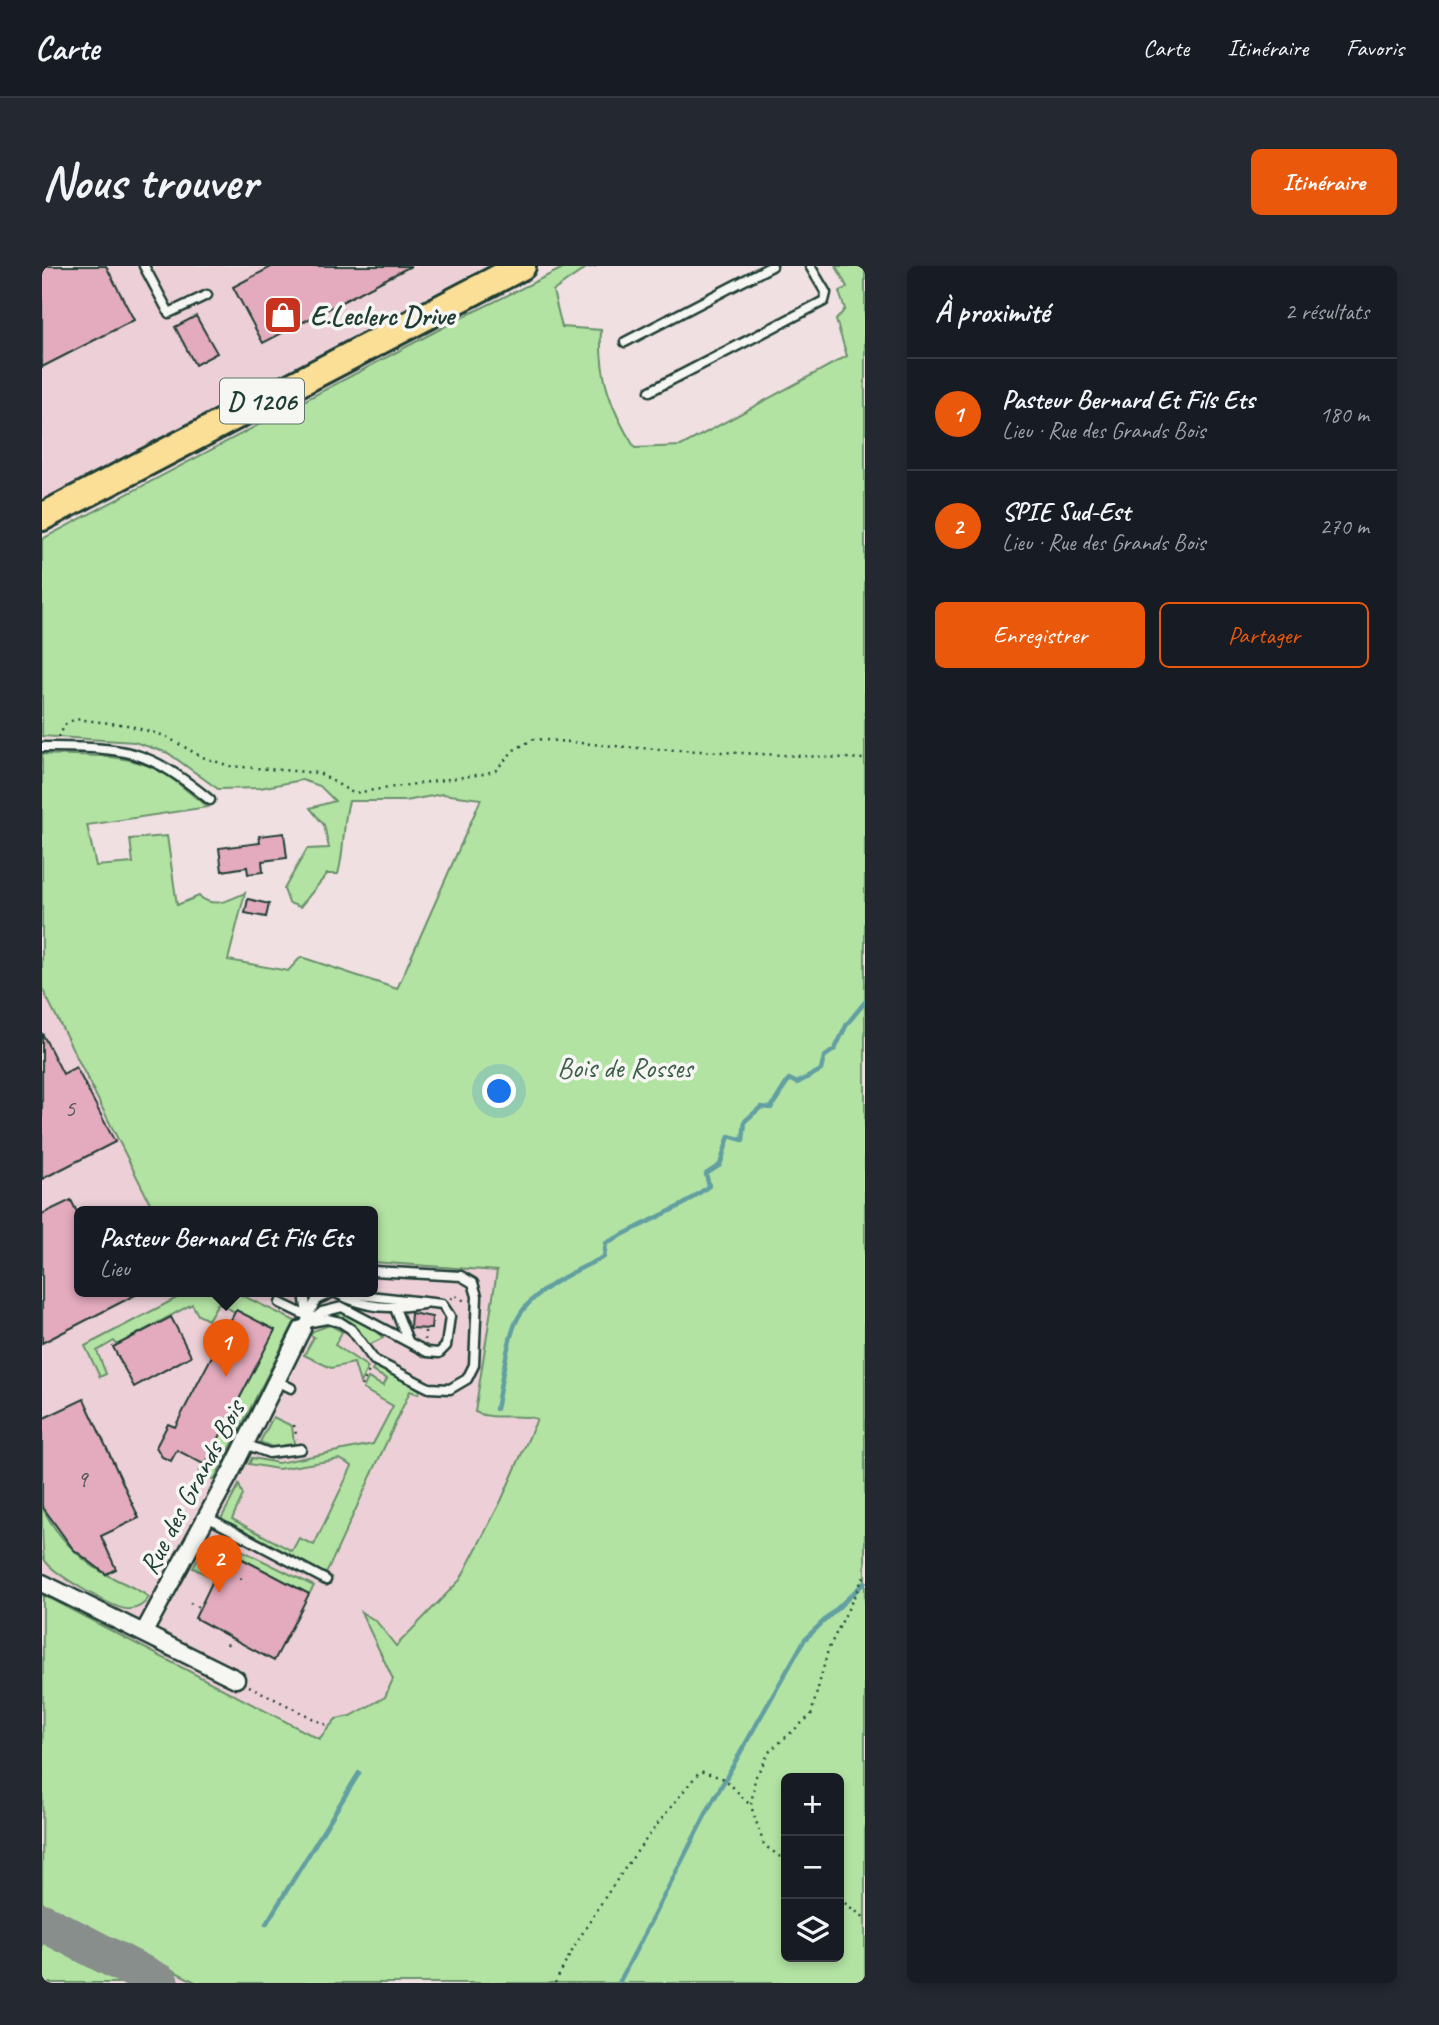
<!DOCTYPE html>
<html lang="fr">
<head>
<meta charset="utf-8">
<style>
	:root { --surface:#171b24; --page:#242831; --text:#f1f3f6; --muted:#9ea1a6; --line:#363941; --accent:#ea580c }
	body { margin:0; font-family:Caveat,sans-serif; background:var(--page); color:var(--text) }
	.controls { position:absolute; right:21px; bottom:21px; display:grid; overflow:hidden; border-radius:10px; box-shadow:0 4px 10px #0003 }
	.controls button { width:63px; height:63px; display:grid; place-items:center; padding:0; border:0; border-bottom:2px solid var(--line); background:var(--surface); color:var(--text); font:35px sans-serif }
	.you { position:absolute; left:458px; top:826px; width:24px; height:24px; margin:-18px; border:5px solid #fff; border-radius:50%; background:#1a73e8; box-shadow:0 0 0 10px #1a73e833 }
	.badge { display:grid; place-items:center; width:46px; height:46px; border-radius:50%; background:var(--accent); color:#fff; font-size:23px; font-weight:700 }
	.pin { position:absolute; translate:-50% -58px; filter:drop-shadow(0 2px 4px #0008) }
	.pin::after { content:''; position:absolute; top:37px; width:24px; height:21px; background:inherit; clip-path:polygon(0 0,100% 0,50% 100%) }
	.popup { position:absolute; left:32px; top:940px; width:304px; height:91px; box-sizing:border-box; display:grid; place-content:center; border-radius:10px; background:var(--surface); filter:drop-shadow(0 2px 5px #0005); font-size:23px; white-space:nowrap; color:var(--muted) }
	.popup b { font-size:26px; color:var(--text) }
	.popup::after { content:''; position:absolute; left:50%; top:100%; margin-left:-14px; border:14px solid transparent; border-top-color:var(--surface) }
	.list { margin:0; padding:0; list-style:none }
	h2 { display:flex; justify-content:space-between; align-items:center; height:91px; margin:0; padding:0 28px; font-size:30px }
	h2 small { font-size:23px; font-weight:400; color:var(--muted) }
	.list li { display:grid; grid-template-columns:46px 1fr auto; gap:21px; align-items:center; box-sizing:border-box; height:112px; padding:0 28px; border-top:2px solid var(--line) }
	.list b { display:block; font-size:26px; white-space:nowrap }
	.list p { margin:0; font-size:23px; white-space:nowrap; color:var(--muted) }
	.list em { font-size:23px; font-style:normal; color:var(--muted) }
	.actions { display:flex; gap:14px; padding:21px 28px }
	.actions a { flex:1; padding:16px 0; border:2px solid var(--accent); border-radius:10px; text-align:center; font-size:24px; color:var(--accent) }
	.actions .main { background:var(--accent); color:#fff }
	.icon { flex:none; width:38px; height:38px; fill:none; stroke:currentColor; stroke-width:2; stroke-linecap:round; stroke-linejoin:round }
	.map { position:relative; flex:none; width:823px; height:1717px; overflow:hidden; border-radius:10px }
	header { display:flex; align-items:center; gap:42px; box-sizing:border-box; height:98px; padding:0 35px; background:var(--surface); border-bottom:2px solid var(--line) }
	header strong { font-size:33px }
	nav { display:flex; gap:38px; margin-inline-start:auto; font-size:24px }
	.intro { display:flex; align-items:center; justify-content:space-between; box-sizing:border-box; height:168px; padding:0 42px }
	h1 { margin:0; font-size:49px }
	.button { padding:18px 32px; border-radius:10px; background:var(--accent); color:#fff; font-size:24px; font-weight:700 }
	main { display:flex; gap:42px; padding:0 42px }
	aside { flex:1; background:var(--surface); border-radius:10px; box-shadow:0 4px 10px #0003 }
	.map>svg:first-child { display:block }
</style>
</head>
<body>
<header>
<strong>Carte</strong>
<nav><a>Carte</a><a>Itinéraire</a><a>Favoris</a></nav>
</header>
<div class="intro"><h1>Nous trouver</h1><a class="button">Itinéraire</a></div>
<main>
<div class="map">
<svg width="823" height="1717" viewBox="0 0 823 1717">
	<rect width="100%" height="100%" fill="#f1e0e2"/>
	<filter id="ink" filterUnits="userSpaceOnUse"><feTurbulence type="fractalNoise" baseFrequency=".0143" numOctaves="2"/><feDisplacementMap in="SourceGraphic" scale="14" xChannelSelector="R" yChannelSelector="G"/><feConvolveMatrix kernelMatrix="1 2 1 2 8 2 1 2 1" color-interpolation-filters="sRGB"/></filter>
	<g filter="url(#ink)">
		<g fill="#edd0d7">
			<polygon points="0,0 444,0 0,233"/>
			<polygon points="0,722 112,945 37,945 37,1025 331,1025 331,996 455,1005 433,1146 446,1152 474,1148 495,1153 459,1235 418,1314 354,1380 334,1355 320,1348 351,1413 343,1431 301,1453 277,1717 0,1717"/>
		</g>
		<g fill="#b3e3a3" stroke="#69906c" stroke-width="2" fill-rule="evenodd">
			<path d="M525,0h30l-11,2 -33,23 9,36 39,3c-2,47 9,78 34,118l46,-2 166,-90 -11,-36 9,-11 -6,-17 8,-5 -11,-21h29v1717h-668l-155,-80 1,-308 276,144 17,-20 15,-3 34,-19 8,-18 -32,-67 15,9 20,25 64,-66 41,-79 36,-82c-22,-6 -42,2 -62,-7l22,-141 -124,-9v-51h-219l-112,-223v-234c39,2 82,-2 118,17 17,9 32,25 48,36l-121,18 9,41 37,-3 -3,-24 37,-3 10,69 22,-9c15,13 30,4 46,-3l-17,67 60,11 13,-14 96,32 84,-190 -39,-5 -36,7h-57c-7,24 -4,49 -11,73h-11l-27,33 -11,-4 -5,-14 23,-40 22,-1 -5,-23 -14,-17 25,-7 -15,-15 -18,-6 -42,8 -42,1 -50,-36 -34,-11 -92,-6v-197l419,-221zM744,1512h53v179h-53z"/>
			<polygon points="148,1025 191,1025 253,1055 172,1214 157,1206 161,1198 193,1046 176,1037 166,1054 156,1049 150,1038 75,1079 72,1075 55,1085 64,1108 58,1111 43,1080"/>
			<path d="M299,1046l33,15 9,11 -14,7c-11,-14 -18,-25 -36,-30z"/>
			<polygon points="288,1059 300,1066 293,1079 326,1101 318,1117 312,1097 289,1102 262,1089 272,1071 268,1069 271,1065"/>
			<polygon points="334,1098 378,1124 376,1128 368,1125 284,1308 179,1253 197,1219 201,1229 190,1253 250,1285 257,1272 272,1279 310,1200 298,1193 236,1203 207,1198 210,1192 236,1197 331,1178 351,1140 321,1123 326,1112 341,1120 345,1113 330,1105"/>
			<polygon points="231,1151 250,1160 252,1178 230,1181 218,1176"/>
			<path d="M0,1240c12,27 37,53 63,68 15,8 30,13 44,23 -5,8 -13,13 -23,12 -15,-2 -75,-36 -82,-50 -2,-13 -2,-39 -2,-53z"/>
			<polygon points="169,1269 272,1320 267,1328 186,1285 171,1312 151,1302"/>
			<polygon points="0,1676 79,1717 0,1717"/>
		</g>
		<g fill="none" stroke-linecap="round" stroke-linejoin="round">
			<g stroke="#629fa1" stroke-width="4.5">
				<path d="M454,1143c6,-27 9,-59 19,-85 14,-34 59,-52 89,-67l2,-14 78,-39 25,-18 -3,-12 14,-9 9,-29 14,4 2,-19 16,-14 10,1 18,-29 8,4 24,-13 3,-13 11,-8 12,-25 18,-22"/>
				<polyline points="224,1658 317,1507"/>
				<polyline points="577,1717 668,1540 763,1373 823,1316"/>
			</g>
			<polyline stroke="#888e8b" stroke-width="38" points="0,1656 118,1717"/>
		</g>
		<g fill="#e4abbe" stroke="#1f3d34" stroke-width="2">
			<polygon points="0,0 64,0 92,54 0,101"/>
			<polygon points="231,0 369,0 221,77 191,21"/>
			<polygon points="154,50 175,87 153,99 133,61"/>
			<polygon points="242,567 245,592 220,595 221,606 206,608 205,601 180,605 177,582 218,577 217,570"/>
			<polygon points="206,633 227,638 224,651 203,647"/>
			<polygon points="0,767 21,808 34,801 73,876 0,913"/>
			<polygon points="29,934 37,950 37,1025 101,1025 0,1077 0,948"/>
			<polygon points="194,1044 233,1064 163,1199 135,1184 129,1195 120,1191 114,1181 126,1158 133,1161"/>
			<polygon points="369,1047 390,1051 389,1063 368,1062"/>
			<polygon points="129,1051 149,1090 92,1121 71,1081"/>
			<polygon points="42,1133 97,1252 59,1270 74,1303 64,1308 31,1283 0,1240 0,1153"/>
			<polygon points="185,1285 267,1328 232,1395 153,1352"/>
		</g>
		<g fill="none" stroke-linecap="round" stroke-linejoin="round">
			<defs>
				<g id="service">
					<polyline points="102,0 127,47 165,29"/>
					<polyline points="583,76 730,0"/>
					<polyline points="608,125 782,35 784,27 768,0"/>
					<path d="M0,481c82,1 102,-1 168,53"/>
					<polyline points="262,1025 265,1050"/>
					<polygon points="291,1026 400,1038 408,1050 404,1080 397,1087 385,1086 300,1041 280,1046 260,1063 274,1034"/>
					<path d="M296,1028c30,15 52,15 85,10"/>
					<polyline points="238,1037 265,1050"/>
					<polyline points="353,1042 366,1075"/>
					<polyline points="269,1056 285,1053 298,1056 309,1063 332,1094 387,1122 408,1123 425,1113 432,1099 435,1030 431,1017 419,1010 331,1005"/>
					<polyline points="235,1115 249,1122"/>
					<polyline points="203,1178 227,1187 259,1183"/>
					<polyline points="163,1250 284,1314"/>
				</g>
				<g id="minor">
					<polyline points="0,1317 194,1413"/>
					<polyline points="102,1366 190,1204 260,1063"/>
				</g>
				<polyline id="primary" points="0,251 480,0"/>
			</defs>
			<use href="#service" stroke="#1f3d34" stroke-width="13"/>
			<use href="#minor" stroke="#1f3d34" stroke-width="21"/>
			<use href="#primary" stroke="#1f3d34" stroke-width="32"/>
			<g stroke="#1f3d34" stroke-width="2.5" stroke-dasharray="2 5" stroke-linecap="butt">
				<polyline points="16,471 24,458 33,453 85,459 123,470 160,491 188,500 277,507 311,527 442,508 454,504 472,484 492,473 596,482 823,493"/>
				<polyline points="409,1033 412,1029 423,1035"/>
				<polyline points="383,1074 383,1063"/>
				<polyline points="319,1120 328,1103"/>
				<polyline points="0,1152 2,1154"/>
				<polyline points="252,1159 255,1173"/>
				<polyline points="198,1312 204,1316"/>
				<polyline points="148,1337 156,1341"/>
				<polyline points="185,1379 189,1372"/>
				<polyline points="207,1420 284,1459"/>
				<polyline points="744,1595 722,1579 709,1540 713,1512 728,1485 769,1449 786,1384 823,1308"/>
				<polyline points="797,1633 823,1652"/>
				<path d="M513,1717c39,-77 90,-145 145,-212l25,8 26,27"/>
			</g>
			<use href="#service" stroke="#f6f6f2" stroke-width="8"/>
			<use href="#minor" stroke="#f6f6f2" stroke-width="16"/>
			<use href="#primary" stroke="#fbdf96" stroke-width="26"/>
		</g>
	</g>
	<defs>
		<symbol id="shop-square" viewBox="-11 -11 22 22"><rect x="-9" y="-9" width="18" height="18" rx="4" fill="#c8321e" stroke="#f6f6f2"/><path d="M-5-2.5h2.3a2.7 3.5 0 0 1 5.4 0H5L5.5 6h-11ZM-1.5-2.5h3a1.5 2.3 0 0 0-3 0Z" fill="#fff"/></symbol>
	</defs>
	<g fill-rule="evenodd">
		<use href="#shop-square" x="219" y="27" width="44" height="44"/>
	</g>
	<g text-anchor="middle" stroke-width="7" stroke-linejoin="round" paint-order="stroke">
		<g font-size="24" fill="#505856">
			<text x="28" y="850">5</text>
			<text x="40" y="1221">9</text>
		</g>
		<rect fill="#f6f6f2" stroke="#60746d" stroke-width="2" x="178" y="112.5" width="84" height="45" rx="5"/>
		<g font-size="26" font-weight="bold" fill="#1f3d34">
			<text x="220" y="144">D 1206</text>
		</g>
		<g font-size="28" font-weight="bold" fill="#1f3d34" stroke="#f6f6f2" text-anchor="start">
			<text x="268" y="59">E.Leclerc Drive</text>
		</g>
		<g font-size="28" fill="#3d5e4a" stroke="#f6f6f2">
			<text x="583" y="811">Bois de Rosses</text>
		</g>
		<g font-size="28" fill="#1f3d34" stroke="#f6f6f2">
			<text transform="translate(149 1221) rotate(-62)" y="10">Rue des Grands Bois</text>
		</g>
	</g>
</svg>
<div class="controls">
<button>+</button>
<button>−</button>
<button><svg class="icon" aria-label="layers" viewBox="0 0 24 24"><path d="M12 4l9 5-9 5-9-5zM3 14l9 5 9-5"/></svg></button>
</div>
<div class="you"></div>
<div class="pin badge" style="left:184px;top:1111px">1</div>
<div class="popup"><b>Pasteur Bernard Et Fils Ets</b>Lieu</div>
<div class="pin badge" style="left:177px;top:1327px">2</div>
</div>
<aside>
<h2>À proximité<small>2 résultats</small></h2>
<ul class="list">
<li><span class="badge">1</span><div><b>Pasteur Bernard Et Fils Ets</b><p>Lieu · Rue des Grands Bois</p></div><em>180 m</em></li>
<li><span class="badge">2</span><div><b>SPIE Sud-Est</b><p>Lieu · Rue des Grands Bois</p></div><em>270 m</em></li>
</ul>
<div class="actions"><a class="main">Enregistrer</a><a>Partager</a></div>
</aside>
</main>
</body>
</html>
